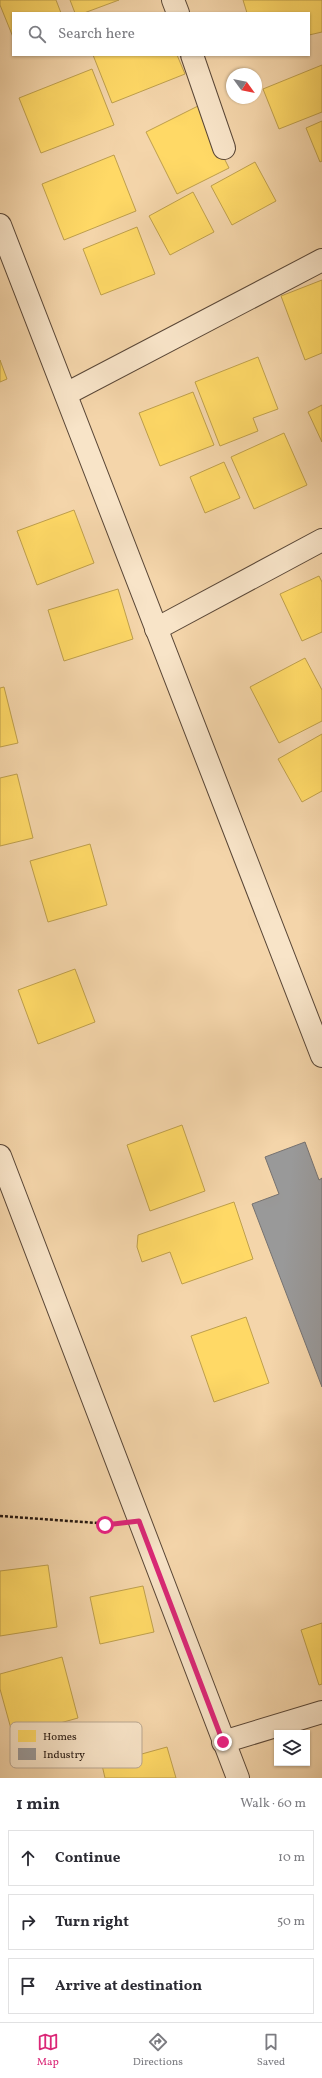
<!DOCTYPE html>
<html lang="en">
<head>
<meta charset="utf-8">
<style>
	:root { --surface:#fff; --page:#f2f2f3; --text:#2b2b33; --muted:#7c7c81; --line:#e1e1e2; --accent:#db2777 }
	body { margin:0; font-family:Vollkorn,serif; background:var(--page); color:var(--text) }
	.controls { position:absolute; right:12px; bottom:12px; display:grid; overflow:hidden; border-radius:0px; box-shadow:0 1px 3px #0004 }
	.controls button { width:36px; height:36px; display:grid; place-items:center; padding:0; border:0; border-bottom:1px solid var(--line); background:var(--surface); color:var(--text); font:20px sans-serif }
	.compass { position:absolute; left:226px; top:68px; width:36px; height:36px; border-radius:50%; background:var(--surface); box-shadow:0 1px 3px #0004; rotate:123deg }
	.stop { position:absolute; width:12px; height:12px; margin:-9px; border:3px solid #db2777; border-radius:50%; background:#fff }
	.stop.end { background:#db2777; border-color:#fff; box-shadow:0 1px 4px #0008 }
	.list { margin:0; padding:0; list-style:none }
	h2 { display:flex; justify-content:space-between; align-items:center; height:52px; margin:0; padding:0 16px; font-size:17px }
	h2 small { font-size:13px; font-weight:400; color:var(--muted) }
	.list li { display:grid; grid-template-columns:26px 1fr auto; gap:12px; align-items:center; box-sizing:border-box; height:56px; margin:0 8px 8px; padding:0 8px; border:1px solid var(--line); border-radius:0px }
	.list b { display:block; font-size:15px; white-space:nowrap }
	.list em { font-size:13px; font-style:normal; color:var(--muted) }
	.icon { flex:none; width:22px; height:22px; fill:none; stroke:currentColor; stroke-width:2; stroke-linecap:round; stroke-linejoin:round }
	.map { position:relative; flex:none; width:322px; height:1778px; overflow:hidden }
	.search { position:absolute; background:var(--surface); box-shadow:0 1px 3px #0004; left:12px; right:12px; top:12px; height:44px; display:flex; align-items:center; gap:10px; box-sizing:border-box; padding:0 14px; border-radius:0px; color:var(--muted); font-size:15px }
	.sheet { height:244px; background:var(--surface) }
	nav { display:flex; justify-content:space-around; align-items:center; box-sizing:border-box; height:56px; border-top:1px solid var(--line); background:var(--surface); font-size:11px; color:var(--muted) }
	nav a { display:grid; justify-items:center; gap:2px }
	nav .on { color:var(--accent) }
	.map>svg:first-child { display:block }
</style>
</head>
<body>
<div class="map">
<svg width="322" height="1778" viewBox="0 0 322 1778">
	<rect width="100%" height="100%" fill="#f4d5aa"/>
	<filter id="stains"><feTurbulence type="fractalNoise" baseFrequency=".005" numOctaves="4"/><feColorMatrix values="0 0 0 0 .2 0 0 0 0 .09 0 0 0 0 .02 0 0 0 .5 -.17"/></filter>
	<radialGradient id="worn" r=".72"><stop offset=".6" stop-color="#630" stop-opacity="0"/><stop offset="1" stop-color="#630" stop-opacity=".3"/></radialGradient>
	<g fill="#ffd966" stroke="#be9f4c">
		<polygon points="0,0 56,0 61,13 13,13 13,37 0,5"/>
		<polygon points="70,0 119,0 84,13 75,13"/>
		<polygon points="243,0 322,0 322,32 309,35 309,13 247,13"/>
		<polygon points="93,55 177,55 185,74 112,103"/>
		<polygon points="322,65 322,112 279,129 263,89"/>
		<polygon points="92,69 114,125 41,153 19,98"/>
		<polygon points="198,106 229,168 177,194 146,132"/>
		<polygon points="322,121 322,161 320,162 306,128"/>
		<polygon points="114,155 136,211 64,240 42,184"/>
		<polygon points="255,162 276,201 232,225 211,186"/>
		<polygon points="193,192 214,232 170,255 149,216"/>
		<polygon points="137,227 155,274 101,295 83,249"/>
		<polygon points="322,280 322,353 305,360 281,296"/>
		<polygon points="258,357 278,409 253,418 258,431 220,446 195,382"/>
		<polygon points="0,360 7,379 0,382"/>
		<polygon points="193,392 214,445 160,466 139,413"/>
		<polygon points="322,405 322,442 308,412"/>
		<polygon points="284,433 307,485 254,509 231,457"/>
		<polygon points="224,462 240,498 205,513 190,477"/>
		<polygon points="74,510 94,563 37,585 17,531"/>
		<polygon points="319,576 322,582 322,632 302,641 280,594"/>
		<polygon points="118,589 133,639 64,661 48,610"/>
		<polygon points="305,658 322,690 322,721 279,743 250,687"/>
		<polygon points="4,687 18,743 0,747 0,688"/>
		<polygon points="322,734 322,791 302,802 278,759"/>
		<polygon points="17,774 33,838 0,846 0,778"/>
		<polygon points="90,844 107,905 48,922 30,861"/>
		<polygon points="75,969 95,1022 38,1044 18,990"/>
		<polygon points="182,1125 205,1191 150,1211 127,1145"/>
		<polygon points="234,1202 253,1259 182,1284 170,1252 142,1262 137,1247 138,1235"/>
		<polygon points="246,1317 269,1383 214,1402 191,1336"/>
		<polygon points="48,1565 57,1627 0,1636 0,1571"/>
		<polygon points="143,1586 154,1632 100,1644 90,1597"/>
		<polygon points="322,1623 322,1684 319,1685 301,1630"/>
		<polygon points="62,1657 78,1718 13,1736 0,1689 0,1674"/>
		<polygon points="167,1747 176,1778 105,1778 102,1765"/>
	</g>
	<polygon fill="#999" stroke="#767270" points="305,1142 319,1180 322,1178 322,1387 252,1204 279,1194 265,1157"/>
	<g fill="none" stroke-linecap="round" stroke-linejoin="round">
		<defs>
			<g id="minor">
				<polyline points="173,0 178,13"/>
				<polyline points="192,55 224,148"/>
				<polyline points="0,225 322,1056"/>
				<polyline points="66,394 322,260"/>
				<polyline points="156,629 322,540"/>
				<polyline points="0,1156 238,1778"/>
				<polyline points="223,1742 322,1712"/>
			</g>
		</defs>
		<use href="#minor" stroke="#5a4737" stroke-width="24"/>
		<polyline stroke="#261811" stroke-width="2.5" stroke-dasharray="3 2" stroke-linecap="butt" points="0,1516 111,1524"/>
		<use href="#minor" stroke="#f8e4c8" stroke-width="22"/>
	</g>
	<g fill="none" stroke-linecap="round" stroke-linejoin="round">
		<polyline stroke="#db2777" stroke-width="5" points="105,1525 139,1521 223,1742"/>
	</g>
	<rect x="10" y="1722" width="132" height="46" rx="6" fill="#f8e4c8" stroke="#b9a791" stroke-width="1"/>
	<rect x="18" y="1730" width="18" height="12" fill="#ffd966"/>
	<rect x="18" y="1748" width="18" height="12" fill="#999"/>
	<g font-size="11" fill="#261811">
		<text x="43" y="1740">Homes</text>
		<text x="43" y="1758">Industry</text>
	</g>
	<rect width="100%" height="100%" filter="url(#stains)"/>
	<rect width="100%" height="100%" fill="url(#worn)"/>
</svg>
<div class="controls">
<button><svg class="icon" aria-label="layers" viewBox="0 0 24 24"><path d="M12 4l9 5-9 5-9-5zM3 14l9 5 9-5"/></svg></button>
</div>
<svg class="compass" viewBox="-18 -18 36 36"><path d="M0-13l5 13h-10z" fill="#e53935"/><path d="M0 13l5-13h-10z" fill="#7c7c81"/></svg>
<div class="stop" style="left:105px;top:1525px"></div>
<div class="stop end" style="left:223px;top:1742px"></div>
<div class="search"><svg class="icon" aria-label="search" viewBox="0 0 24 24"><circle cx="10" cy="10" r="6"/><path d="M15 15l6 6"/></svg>Search here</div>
</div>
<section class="sheet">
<h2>1 min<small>Walk · 60 m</small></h2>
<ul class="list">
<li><svg class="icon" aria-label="ahead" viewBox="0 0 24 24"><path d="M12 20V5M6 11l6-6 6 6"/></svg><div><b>Continue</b></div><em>10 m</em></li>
<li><svg class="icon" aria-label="right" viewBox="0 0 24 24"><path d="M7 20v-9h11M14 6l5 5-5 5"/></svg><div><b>Turn right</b></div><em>50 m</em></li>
<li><svg class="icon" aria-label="arrive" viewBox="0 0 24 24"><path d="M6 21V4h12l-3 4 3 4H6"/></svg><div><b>Arrive at destination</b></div></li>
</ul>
</section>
<nav>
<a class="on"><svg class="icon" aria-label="map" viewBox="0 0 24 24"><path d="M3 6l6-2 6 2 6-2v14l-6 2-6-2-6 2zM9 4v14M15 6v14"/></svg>Map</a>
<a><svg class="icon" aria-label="directions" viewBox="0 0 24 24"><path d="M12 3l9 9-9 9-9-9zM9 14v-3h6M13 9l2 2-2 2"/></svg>Directions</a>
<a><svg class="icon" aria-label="saved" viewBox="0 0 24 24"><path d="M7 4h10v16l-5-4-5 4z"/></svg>Saved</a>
</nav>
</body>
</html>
